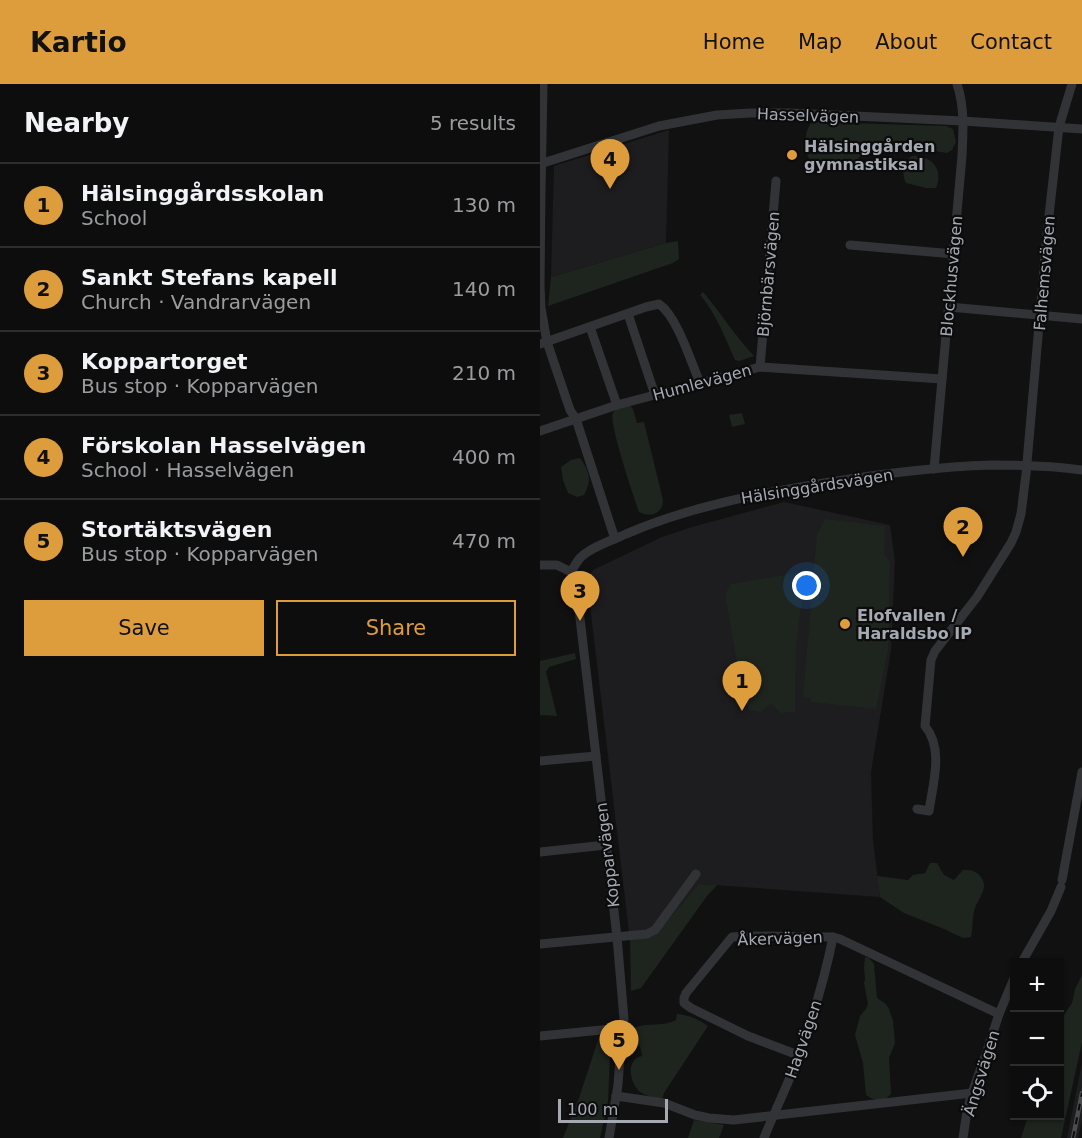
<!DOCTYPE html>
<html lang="en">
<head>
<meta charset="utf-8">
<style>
	:root { --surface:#0d0d0e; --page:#161617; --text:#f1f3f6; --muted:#9a9c9e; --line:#2d2d2e; --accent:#de9d3d }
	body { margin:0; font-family:"DejaVu Sans",sans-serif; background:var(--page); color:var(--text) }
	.controls { position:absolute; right:18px; bottom:18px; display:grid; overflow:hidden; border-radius:0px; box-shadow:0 2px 4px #0004 }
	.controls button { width:54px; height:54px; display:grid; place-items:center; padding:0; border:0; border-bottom:2px solid var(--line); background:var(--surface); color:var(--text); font:30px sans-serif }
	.scale { position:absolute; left:18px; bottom:15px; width:110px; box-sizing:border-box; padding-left:6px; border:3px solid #a4a9b2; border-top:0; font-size:16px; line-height:21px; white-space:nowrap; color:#a4a9b2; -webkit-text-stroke:4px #0c0c0d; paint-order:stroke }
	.you { position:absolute; left:267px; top:502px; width:21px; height:21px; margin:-15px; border:4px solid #fff; border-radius:50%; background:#1a73e8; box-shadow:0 0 0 9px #1a73e833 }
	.badge { display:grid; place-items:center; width:39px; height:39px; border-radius:50%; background:var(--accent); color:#111; font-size:20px; font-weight:700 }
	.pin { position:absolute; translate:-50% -50px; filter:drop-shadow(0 2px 3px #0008) }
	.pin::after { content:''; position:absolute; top:32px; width:21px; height:18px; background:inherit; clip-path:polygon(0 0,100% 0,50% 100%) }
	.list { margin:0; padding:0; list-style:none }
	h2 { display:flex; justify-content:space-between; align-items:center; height:78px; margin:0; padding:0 24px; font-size:26px }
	h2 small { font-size:20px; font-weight:400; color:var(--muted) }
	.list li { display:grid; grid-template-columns:39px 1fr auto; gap:18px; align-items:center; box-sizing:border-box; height:84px; padding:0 24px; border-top:2px solid var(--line) }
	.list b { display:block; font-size:22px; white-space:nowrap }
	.list p { margin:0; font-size:20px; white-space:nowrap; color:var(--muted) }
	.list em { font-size:20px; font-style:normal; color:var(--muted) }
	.actions { display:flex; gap:12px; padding:18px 24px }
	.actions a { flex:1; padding:14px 0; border:2px solid var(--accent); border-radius:0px; text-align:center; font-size:21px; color:var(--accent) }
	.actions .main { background:var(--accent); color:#111 }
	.icon { flex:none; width:33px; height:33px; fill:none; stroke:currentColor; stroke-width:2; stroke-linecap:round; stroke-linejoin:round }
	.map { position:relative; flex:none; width:542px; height:1054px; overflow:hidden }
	header { display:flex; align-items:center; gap:36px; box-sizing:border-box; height:84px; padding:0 30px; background:var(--accent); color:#111 }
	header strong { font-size:28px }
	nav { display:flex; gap:33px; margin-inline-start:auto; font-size:21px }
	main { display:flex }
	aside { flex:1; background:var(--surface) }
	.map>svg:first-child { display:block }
</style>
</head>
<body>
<header>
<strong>Kartio</strong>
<nav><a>Home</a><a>Map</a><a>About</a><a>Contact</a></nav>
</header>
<main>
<aside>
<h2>Nearby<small>5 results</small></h2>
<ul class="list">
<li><span class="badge">1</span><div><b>Hälsinggårdsskolan</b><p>School</p></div><em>130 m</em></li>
<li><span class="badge">2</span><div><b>Sankt Stefans kapell</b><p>Church · Vandrarvägen</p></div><em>140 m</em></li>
<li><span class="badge">3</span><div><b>Koppartorget</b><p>Bus stop · Kopparvägen</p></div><em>210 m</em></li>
<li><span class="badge">4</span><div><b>Förskolan Hasselvägen</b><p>School · Hasselvägen</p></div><em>400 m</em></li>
<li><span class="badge">5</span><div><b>Stortäktsvägen</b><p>Bus stop · Kopparvägen</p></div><em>470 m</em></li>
</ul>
<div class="actions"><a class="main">Save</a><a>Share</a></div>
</aside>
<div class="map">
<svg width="542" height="1054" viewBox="0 0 542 1054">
	<rect width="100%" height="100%" fill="#111112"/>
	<g fill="#1d1d1f">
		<polygon points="129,46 126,159 11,193 14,82"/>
		<polygon points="244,418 350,441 355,477 351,566 331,688 333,756 340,813 160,800 114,852 90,856 47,496 53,486 122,453 152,443"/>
		<polygon points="542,979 542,1036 538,1054 527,1054"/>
	</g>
	<g fill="#1e241e">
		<path d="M276,38c43,1 87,3 130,4l7,3 3,13 -4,8 -5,3c-23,-3 -50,-13 -74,-10 -10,1 -10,10 -15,16 -6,8 -40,4 -49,0 -5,-10 -5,-27 2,-36z"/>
		<path d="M372,72c19,-1 32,13 24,32h-10l-20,-5c-5,-8 -3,-22 6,-27z"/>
		<polygon points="138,157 139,175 133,179 8,222 11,193 126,159"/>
		<path d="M163,208c18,21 32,44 51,64l-15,5 -4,-1c-10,-22 -19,-47 -35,-65z"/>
		<path d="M89,320l4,5 4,14 7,-1 19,78c0,14 -13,18 -24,12 -5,-14 -31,-91 -26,-99 3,-6 11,-7 16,-9z"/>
		<polygon points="202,329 205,340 192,343 189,331"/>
		<path d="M40,374c10,14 12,22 4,37l-7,2 -9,-4 -5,-13 -2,-13 10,-7z"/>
		<polygon points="285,435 345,442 344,471 350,477 348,566 336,625 271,618 271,615 263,613 277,450"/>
		<polygon points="263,488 263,508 256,561 255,628 241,629 231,620 220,628 209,626 202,608 185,510 191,500"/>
		<polygon points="35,569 36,575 9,583 6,588 17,632 0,631 0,577"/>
		<path d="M390,779h7l7,12 10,5 9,-10c7,0 12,0 17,6 10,11 -1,21 -5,32 -3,9 -2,20 -4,29l-8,1 -19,-9 -40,-16 -24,-16 -3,-21 31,4 5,-5 12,-2z"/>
		<polygon points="159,800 177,801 167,812 101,904 91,907 90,856 114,852"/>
		<path d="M325,873l4,1 5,6 3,34 9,6 3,5 4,12 2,22 -6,15 2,36c-7,9 -17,7 -25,1l-3,-32 -8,-28 5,-19 6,-7 2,-5 -4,-21 1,-4 -1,-11z"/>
		<polygon points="542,891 542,958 521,1054 481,1054 488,1032 520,1032 520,937 532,919 535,905"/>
		<path d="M137,930c12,1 21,5 31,12l-44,67 -2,7c-7,-2 -17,-4 -23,-9 -10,-10 -13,-32 3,-35l-2,-10 -8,1 -2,-17c13,-9 32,-2 46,-10z"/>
		<polygon points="71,951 68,1017 60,1054 23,1054 39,1014 59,953"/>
		<polygon points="154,1036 184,1041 179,1054 148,1054"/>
	</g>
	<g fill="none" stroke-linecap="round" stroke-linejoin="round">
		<g stroke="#323337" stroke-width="9">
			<polyline points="3,0 1,106 0,201 1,224 7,258 30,326 36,335 75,455"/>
			<polyline points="0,80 119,42 177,31 210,29 249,29 423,37 542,45"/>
			<polyline points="310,161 414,170"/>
			<polyline points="409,223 542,235"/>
			<polyline points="88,230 115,311"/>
			<polyline points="50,243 77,321"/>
			<path d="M0,260l106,-37 13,-3c18,12 32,58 41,79"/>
			<polyline points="220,283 236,97"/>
			<polyline points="0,347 77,321 220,283 402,295"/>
			<path d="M394,385l28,-313c1,-24 3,-48 -5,-72"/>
			<polyline points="0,481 17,481 31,488"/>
			<polyline points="31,488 38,517 77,853 84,935 82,944 78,1001 69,1054"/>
			<path d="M31,488c3,-5 6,-11 10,-15 12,-11 30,-16 45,-23 62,-27 131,-40 198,-51 55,-9 111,-16 167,-18 30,0 61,1 91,5"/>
			<polyline points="0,677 56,672"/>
			<path d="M377,725l12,2c4,-28 15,-62 -4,-85l6,-66 4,-9 42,-54 34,-54 5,-11 5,-18 5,-40 21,-241 12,-106 13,-43"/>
			<polyline points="0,768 66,761"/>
			<polyline points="522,796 542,688"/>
			<polyline points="0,860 107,850 115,846 156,790"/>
			<polyline points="482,878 511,827 521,803"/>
			<polyline points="0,952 82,944"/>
			<polyline points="258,971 208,952 151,924 144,919 144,914 146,909 192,853 212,852 293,853 300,855 459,930"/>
			<polyline points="76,1012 124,1019 155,1031 169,1034 194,1036 432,1009"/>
			<path d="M224,1054c9,-23 20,-45 29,-68 17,-43 31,-88 40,-133"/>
			<polyline points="423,1054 427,1027 432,1009 447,967 459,930 475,892"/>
		</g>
		<defs>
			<polyline id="rail" points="533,1054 542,1009"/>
		</defs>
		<use href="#rail" stroke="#4a4c50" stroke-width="4.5"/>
		<use href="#rail" stroke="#0c0c0d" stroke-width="2" stroke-dasharray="7" stroke-linecap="butt"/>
	</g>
	<g fill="#de9d3d" stroke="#0c0c0d" stroke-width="2">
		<circle cx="252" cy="71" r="6"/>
		<circle cx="305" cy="540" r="6"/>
	</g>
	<g text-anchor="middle" stroke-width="4.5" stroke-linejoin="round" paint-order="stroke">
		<g font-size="16" fill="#a4a9b2" stroke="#0c0c0d">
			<text transform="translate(268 31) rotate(2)" y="6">Hasselvägen</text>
			<text transform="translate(504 189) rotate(-85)" y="6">Falhemsvägen</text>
			<text transform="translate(228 190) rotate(-85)" y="6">Björnbärsvägen</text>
			<text transform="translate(411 192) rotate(-85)" y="6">Blockhusvägen</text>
			<text transform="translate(162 298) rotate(-15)" y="6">Humlevägen</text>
			<text transform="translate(277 402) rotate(-9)" y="6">Hälsinggårdsvägen</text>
			<text transform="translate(67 771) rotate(-97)" y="6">Kopparvägen</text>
			<text transform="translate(240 854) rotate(-2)" y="6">Åkervägen</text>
			<text transform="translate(263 955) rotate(-71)" y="6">Hagvägen</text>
			<text transform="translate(441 989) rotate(-73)" y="6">Ängsvägen</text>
		</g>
		<g font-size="16" font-weight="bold" fill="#a4a9b2" stroke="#0c0c0d" text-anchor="start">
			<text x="264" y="68">Hälsinggården<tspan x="264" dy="18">gymnastiksal</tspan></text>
			<text x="317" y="537">Elofvallen /<tspan x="317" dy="18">Haraldsbo IP</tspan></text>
		</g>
	</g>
</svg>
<div class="controls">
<button>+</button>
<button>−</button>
<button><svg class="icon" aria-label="locate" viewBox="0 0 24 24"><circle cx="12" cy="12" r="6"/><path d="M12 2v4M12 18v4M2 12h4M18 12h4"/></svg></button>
</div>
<div class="scale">100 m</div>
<div class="you"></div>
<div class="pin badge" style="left:202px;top:627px">1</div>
<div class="pin badge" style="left:423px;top:473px">2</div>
<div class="pin badge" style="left:40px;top:537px">3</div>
<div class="pin badge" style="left:70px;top:105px">4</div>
<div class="pin badge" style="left:79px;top:986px">5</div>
</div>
</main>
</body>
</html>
